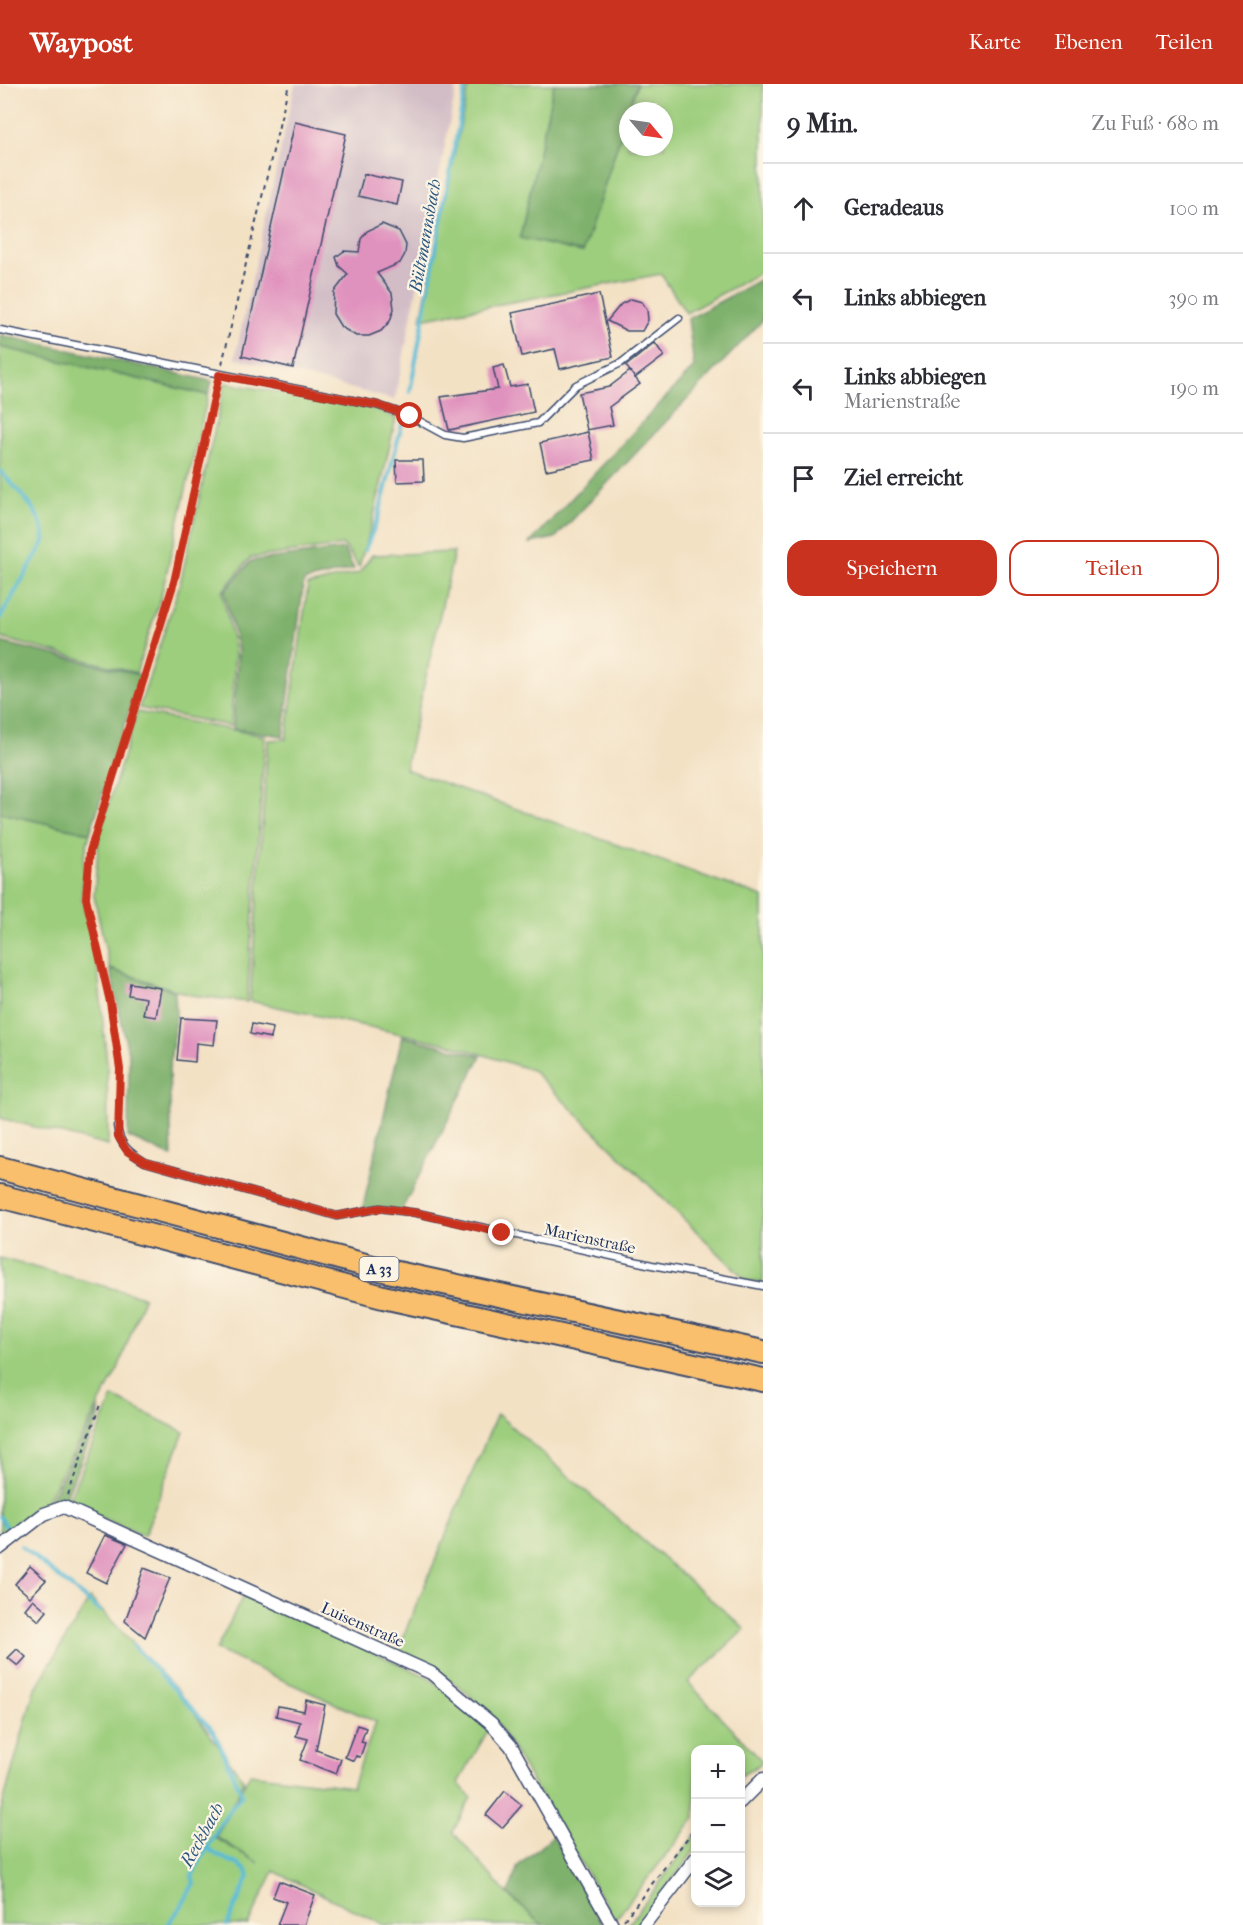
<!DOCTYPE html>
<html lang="de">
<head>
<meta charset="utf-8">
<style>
	:root { --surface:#fff; --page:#f7f7f7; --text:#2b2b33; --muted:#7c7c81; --line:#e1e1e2; --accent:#c8321e }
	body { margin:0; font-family:"IM FELL French Canon",serif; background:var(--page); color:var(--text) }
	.controls { position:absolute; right:18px; bottom:18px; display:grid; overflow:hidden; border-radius:12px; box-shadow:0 3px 9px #0003 }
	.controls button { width:54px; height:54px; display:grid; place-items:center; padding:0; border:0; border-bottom:2px solid var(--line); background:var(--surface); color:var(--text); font:30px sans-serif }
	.compass { position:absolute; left:619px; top:18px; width:54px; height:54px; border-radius:50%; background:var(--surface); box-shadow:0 3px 9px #0003; rotate:119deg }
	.stop { position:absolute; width:18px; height:18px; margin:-14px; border:4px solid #c8321e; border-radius:50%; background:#fff }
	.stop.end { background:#c8321e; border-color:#fff; box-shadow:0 2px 6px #0008 }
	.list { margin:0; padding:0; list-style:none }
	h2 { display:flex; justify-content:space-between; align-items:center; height:78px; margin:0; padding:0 24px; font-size:26px }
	h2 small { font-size:20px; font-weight:400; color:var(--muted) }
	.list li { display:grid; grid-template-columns:39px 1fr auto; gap:18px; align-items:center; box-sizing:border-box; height:90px; padding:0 24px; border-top:2px solid var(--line) }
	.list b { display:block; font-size:22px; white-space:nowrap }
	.list p { margin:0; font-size:20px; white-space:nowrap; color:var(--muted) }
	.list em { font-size:20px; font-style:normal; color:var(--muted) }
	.actions { display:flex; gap:12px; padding:18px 24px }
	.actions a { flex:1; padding:14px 0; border:2px solid var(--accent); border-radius:18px; text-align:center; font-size:21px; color:var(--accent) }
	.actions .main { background:var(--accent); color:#fff }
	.icon { flex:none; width:33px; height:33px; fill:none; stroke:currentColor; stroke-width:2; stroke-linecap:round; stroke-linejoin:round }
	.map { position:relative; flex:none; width:763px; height:1841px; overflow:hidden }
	header { display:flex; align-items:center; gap:36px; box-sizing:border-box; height:84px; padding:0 30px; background:var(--accent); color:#fff }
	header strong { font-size:28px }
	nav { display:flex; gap:33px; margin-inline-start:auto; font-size:21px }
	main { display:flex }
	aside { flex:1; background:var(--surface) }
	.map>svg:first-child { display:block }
</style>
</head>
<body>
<header>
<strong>Waypost</strong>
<nav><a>Karte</a><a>Ebenen</a><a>Teilen</a></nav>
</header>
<main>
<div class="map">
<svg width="763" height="1841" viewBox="0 0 763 1841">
	<rect width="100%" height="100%" fill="#fcf5e5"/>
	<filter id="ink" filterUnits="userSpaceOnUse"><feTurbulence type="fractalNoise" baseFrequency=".0167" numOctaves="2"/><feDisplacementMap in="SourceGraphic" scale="12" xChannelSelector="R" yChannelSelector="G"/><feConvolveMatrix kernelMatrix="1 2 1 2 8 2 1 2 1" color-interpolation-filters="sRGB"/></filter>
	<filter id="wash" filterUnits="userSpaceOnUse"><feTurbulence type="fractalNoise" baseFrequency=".008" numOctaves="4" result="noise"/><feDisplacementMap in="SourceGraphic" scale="24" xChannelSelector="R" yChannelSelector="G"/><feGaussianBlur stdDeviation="1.35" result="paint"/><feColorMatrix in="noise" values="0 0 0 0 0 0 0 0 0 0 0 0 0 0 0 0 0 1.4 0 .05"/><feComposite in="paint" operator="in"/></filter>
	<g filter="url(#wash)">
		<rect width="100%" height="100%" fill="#f3e1c4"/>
		<polygon fill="#d2bdc6" points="295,0 457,0 395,316 235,274"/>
		<g fill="#9dce7d" stroke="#5c7e6e" stroke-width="1.5">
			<polygon points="469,0 554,0 520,154 583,168 628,28 628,63 664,63 664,27 628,27 637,0 763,0 763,187 686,229 661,190 421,235"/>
			<polygon points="0,263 208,311 161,512 136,589 0,554"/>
			<polygon points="225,299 375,325 396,334 373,435 359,483 344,461 250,474 222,508 235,567 231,642 139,624 180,500"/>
			<polygon points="454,468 405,685 763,813 763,1199 747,1197 532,986 452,961 250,917 268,656 286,655 308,501 359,489 372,471"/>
			<polygon points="137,628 265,652 247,918 191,911 110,885 94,812 99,752"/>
			<polygon points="0,729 90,749 84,773 82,816 97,878 107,980 108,1062 0,1034"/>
			<polygon points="0,1174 144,1213 118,1285 47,1416 0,1455"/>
			<polygon points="113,1313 184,1348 144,1452 67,1419"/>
			<polygon points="497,1330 745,1545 688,1598 763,1678 741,1692 740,1666 696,1666 695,1734 615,1836 496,1637 463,1605 433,1585 397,1567"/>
			<polygon points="244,1510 428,1593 490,1643 458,1699 471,1713 453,1748 507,1810 542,1841 384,1841 274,1787 248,1841 0,1841 0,1730 34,1607 90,1514 179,1608 244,1697 215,1754 259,1779 216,1753 250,1690 352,1703 376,1638 216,1566"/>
			<polygon points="695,1751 695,1766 638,1841 628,1841"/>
		</g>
		<g fill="#7eb16c" stroke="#4c7065" stroke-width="1.5">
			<polygon points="554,0 637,0 583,168 520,154"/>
			<polygon points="763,194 763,236 555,454 530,459 694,283 688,235"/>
			<polygon points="0,251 212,297 208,311 0,263"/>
			<polygon points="344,465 354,485 304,497 283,652 233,645 238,565 224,508 251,477"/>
			<polygon points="0,558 141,591 90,749 0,729"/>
			<polygon points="110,885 175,907 176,932 169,986 172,1073 128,1053 129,973"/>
			<polygon points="402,952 481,972 399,1131 363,1123"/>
			<polygon points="99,1324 99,1333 62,1422 4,1454 50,1416"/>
			<polygon points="553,1752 603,1841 542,1841 508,1810 518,1782"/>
		</g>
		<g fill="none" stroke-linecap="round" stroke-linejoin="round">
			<g stroke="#58bbd6" stroke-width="4">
				<polyline points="410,308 466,0"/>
				<path d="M0,387c17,19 46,44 44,71l-44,76"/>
				<polyline points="365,466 378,434 403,336"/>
				<polyline points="0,1433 7,1444"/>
				<polyline points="21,1462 100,1527"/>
				<polyline points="133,1561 214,1648 242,1710 222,1737 192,1792 194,1799 181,1823 167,1841"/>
				<path d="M208,1764c10,13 35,12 41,28l-22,49"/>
			</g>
		</g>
		<g id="blocks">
			<g fill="#e092be">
				<polygon points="295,38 346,50 293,284 242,272"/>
				<polygon points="364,90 402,98 397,121 358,112"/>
				<polygon points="382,140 399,147 406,161 405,170 400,179 377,189 392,209 394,225 390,237 381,247 369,252 356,252 341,243 333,230 334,208 348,190 339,182 336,173 344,167 359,168 361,155 367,147"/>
				<polygon points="599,210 613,273 560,285 555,265 522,272 512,229"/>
				<polygon points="631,215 642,218 647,226 648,236 642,247 627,247 607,237 621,220"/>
				<polygon points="655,259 664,272 635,294 626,282"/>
				<polygon points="504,281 510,303 528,300 534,328 449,346 441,313 498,305 493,284"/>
				<polygon points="630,287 640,300 609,323 613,341 587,346 579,309 609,303"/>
				<polygon points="588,348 594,376 546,386 540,359"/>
				<polygon points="396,376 423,376 424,397 397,398"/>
				<polygon points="130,899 161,904 156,933 143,931 146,914 128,911"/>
				<polygon points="181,934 217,936 214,961 196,959 195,978 177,976"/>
				<polygon points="252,940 273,944 271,954 250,950"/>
				<polygon points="105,1451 127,1460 106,1499 86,1489"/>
				<polygon points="30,1482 46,1496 30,1513 15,1500"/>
				<polygon points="144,1484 170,1494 145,1553 125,1537"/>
				<polygon points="33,1515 47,1527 39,1537 25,1525"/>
				<polygon points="17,1565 26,1573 18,1582 8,1574"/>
				<polygon points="306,1616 325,1621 316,1666 341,1675 336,1690 300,1676 308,1655 296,1652 300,1638 276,1632 278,1622 304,1627"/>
				<polygon points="357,1641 366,1644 361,1658 365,1659 360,1673 356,1672 354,1677 345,1673"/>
				<polygon points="505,1707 522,1721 502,1744 486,1731"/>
				<polygon points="279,1797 315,1811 304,1841 277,1841 286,1818 273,1813"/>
			</g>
		</g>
	</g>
	<g filter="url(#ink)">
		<use href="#blocks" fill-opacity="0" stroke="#3b4a6d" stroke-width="1.5"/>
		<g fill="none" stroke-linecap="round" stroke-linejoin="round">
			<defs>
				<g id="lane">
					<polyline points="0,246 377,321 410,332 445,351 463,354 538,339 576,301 621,279 679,234"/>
					<path d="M117,1042c2,19 13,27 28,36l192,54 43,-8 37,5 235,52 111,21"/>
				</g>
				<g id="street">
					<polyline points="0,1464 44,1430 64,1423 431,1589 491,1639 511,1662 612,1841"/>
					<polyline points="740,1718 763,1695"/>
					<polyline points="644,1841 696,1774"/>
				</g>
				<g id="highway">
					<polyline points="0,1084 388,1187 763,1268"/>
					<polyline points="0,1112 383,1213 763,1296"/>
				</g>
			</defs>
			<use href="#lane" stroke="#3b4a6d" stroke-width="9"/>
			<use href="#street" stroke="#3b4a6d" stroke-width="15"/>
			<use href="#highway" stroke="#3b4a6d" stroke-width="26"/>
			<g stroke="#3b4a6d" stroke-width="2" stroke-dasharray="4.5 4.5" stroke-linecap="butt">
				<polyline points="222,280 289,0"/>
				<polyline points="117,1032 120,985 110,918 86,814 90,767 174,498 217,300"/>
				<polyline points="68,1411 101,1318"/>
				<polyline points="690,1749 696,1754"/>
				<polyline points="624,1836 696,1743"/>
			</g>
			<use href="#lane" stroke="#fff" stroke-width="6"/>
			<use href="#street" stroke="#fff" stroke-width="12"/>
			<use href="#highway" stroke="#f9bf6d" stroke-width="22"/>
		</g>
	</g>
	<g fill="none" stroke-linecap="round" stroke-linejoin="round" filter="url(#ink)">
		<polyline stroke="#c8321e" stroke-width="8" points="410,332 377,321 219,291 174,498 90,767 86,814 110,918 120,985 118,1052 127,1067 145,1078 337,1132 380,1124 417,1129 502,1149"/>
	</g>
	<g text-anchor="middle" stroke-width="4.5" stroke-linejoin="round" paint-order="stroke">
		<rect fill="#fcf5e5" stroke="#5e6a86" stroke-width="1.5" x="359.5" y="1173" width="39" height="24" rx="4.5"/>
		<g font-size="15" font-weight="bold" fill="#1b2f5e">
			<text x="379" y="1190">A 33</text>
		</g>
		<g font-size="16" fill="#1b2f5e" stroke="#fcf5e5">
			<text transform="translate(590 1154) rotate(12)" y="6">Marienstraße</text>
			<text transform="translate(363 1540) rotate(24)" y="6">Luisenstraße</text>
		</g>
		<g font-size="18" font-style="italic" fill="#2d5982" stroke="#fcf5e5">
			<text transform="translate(425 152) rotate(-80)" y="6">Bültmannsbach</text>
			<text transform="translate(202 1751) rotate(-61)" y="6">Reckbach</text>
		</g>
	</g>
</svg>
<div class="controls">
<button>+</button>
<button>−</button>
<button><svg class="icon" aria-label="layers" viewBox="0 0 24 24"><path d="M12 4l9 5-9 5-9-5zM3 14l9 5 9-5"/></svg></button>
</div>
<svg class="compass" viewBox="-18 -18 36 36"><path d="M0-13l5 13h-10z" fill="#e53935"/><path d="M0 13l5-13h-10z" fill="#7c7c81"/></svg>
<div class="stop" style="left:410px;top:332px"></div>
<div class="stop end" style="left:502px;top:1149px"></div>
</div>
<aside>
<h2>9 Min.<small>Zu Fuß · 680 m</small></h2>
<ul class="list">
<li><svg class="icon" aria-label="ahead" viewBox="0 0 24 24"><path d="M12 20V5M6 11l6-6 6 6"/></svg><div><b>Geradeaus</b></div><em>100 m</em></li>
<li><svg class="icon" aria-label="left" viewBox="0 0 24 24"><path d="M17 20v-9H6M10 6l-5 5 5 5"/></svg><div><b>Links abbiegen</b></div><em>390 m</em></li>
<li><svg class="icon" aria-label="left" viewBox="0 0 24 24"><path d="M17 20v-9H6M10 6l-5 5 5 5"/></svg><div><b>Links abbiegen</b><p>Marienstraße</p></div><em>190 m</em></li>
<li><svg class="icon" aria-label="arrive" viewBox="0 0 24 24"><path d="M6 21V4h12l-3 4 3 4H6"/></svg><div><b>Ziel erreicht</b></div></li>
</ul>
<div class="actions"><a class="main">Speichern</a><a>Teilen</a></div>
</aside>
</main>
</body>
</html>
